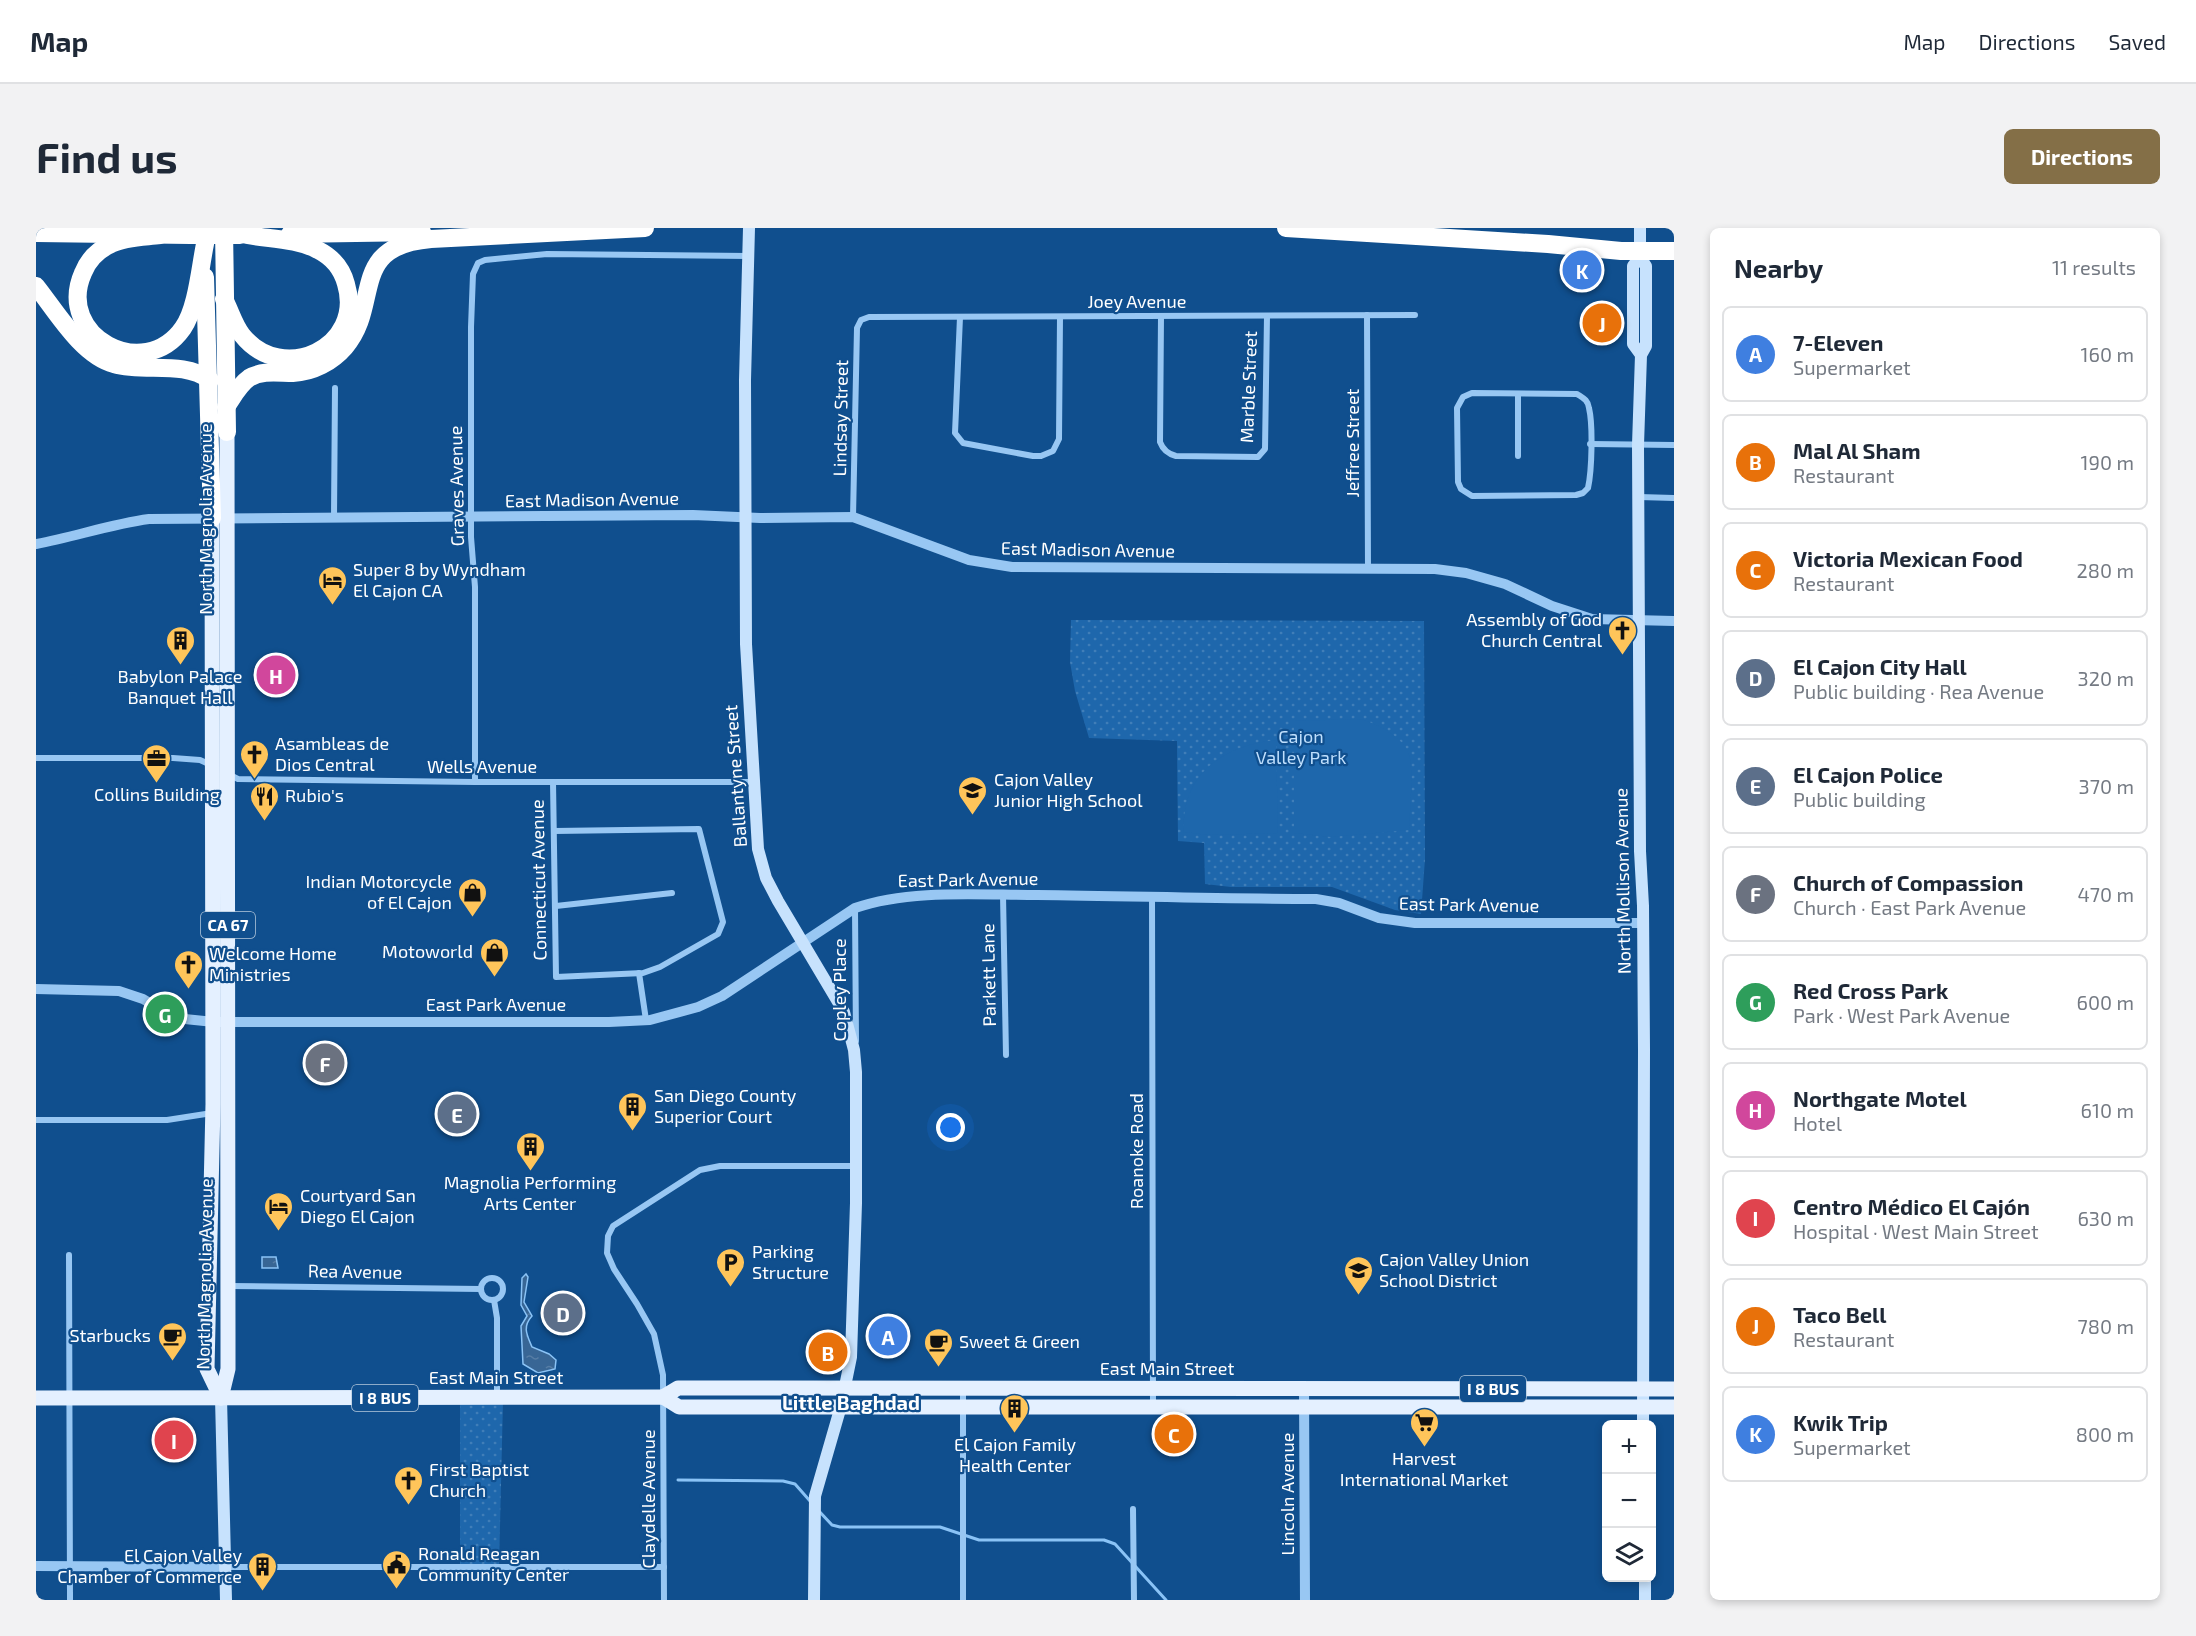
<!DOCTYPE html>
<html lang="en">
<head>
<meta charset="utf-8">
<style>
	:root { --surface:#fff; --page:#f2f2f3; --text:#1f2937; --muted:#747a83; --line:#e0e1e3; --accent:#846f47 }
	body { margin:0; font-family:"Exo 2",sans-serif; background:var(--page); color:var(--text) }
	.controls { position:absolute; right:18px; bottom:18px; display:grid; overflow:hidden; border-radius:9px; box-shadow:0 3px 9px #0003 }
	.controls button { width:54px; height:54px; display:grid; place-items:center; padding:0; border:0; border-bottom:2px solid var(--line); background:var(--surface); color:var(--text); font:30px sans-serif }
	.you { position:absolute; left:915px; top:900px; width:21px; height:21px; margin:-15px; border:4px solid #fff; border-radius:50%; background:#1a73e8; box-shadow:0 0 0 9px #1a73e833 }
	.badge { display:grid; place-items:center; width:39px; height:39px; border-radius:50%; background:var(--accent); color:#fff; font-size:20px; font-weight:700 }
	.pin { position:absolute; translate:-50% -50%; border:3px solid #fff; box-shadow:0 2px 6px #0006 }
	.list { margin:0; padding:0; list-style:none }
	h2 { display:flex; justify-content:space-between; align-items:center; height:78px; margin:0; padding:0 24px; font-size:26px }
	h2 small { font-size:20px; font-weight:400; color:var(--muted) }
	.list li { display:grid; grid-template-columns:39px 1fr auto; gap:18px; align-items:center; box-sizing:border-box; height:96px; margin:0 12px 12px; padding:0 12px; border:2px solid var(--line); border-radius:9px }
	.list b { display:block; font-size:22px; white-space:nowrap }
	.list p { margin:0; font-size:20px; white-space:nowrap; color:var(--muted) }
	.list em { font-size:20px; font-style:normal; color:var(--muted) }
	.icon { flex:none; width:33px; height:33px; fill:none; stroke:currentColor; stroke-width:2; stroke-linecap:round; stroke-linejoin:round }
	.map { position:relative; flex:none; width:1638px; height:1372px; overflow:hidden; border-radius:9px }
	header { display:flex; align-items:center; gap:36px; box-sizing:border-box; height:84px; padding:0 30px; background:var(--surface); border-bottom:2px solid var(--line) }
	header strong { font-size:28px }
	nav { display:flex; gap:33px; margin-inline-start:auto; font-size:21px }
	.intro { display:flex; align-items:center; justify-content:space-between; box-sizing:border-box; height:144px; padding:0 36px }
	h1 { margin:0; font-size:42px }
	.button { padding:15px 27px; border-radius:9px; background:var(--accent); color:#fff; font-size:21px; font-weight:700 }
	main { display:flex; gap:36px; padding:0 36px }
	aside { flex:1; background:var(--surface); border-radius:9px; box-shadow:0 3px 9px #0003 }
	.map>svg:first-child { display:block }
</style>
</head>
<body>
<header>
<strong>Map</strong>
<nav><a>Map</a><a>Directions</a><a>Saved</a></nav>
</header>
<div class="intro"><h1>Find us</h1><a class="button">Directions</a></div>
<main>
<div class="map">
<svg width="1638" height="1372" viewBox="0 0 1638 1372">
	<defs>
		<pattern id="grass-dots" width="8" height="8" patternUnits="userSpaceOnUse" patternTransform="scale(1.5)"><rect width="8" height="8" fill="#1e67ac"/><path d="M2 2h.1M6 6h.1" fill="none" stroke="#407eb8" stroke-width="1.8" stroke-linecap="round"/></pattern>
		<pattern id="water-ripples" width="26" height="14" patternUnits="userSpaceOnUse" patternTransform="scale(1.5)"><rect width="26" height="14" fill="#386695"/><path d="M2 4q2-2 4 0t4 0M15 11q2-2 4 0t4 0" fill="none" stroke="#567da5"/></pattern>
	</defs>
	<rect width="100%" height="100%" fill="#104f8e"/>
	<g fill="url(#grass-dots)">
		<polygon points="1035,392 1388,393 1389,631 1385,686 1359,682 1296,659 1195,659 1169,656 1168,615 1142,613 1141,513 1053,510 1039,463 1034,434"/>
		<polygon points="424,1173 467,1173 463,1339 424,1339"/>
	</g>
	<g fill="#1e67ac">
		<path d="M1325,491c18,6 46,19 49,40 3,20 0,50 -1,71l-78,7 -37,-4v-112z"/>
		<path d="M1240,512l2,93 -69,2 -26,-3c1,-12 1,-25 6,-37 14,-36 52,-52 87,-55z"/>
	</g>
	<g fill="url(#water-ripples)" stroke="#8ac3f6" stroke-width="1.5">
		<polygon points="226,1029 240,1029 242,1040 226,1040"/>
		<path d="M490,1046l2,3 -4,25 8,14c-10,11 -5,19 0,31l17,7 7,6 -1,9 -17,4 -15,-9 -2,-38 6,-10 -6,-11 1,-27z"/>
	</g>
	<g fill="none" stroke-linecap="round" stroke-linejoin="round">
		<g stroke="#8ac3f6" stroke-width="3">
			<polyline points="642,1252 747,1253 759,1256 774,1273"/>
			<polyline points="782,1282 796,1297 804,1299 904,1299 943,1312 1068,1312 1079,1316 1130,1372"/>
		</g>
		<g stroke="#98c7f3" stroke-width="6">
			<polyline points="1331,87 1332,341"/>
			<path d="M1125,88l-1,126c3,8 8,12 16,14l82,1 7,-8 2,-133"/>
			<polyline points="924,89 919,205 927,215 997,228 1005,228 1017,223 1023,211 1024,89"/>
			<path d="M1436,165l105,1c6,4 11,6 12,14 4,17 3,62 -1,80l-5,5 -7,2 -104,1 -11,-7 -3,-7 -1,-74 6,-11z"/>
			<polyline points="1482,166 1482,228"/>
			<polyline points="1554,216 1638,217"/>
			<polyline points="1603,269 1638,270"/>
			<polyline points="817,289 821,100 825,92 833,89 1379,87"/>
			<polyline points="298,290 299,160"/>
			<polyline points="0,530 137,530 164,532 175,537"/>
			<polyline points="192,546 202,551 439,554 717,554"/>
			<polyline points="439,554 439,359 435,309 435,99 437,46 442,35 449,32 511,26 713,28"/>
			<polyline points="517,554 520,749 607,745 624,739 682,706 687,694 663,601 518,603"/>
			<polyline points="967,667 970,827"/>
			<polyline points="1116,669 1117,1177"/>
			<polyline points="520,678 636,665"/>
			<polyline points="819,680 820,813"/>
			<polyline points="603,745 610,792"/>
			<polyline points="0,892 131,892 176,885"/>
			<polyline points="33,1027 34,1372"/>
			<circle cx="456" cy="1061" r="11"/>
			<polyline points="193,1058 445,1061"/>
			<polyline points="458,1072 461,1090 461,1170"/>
			<polyline points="1097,1281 1098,1372"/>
			<polyline points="189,1339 628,1339"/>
			<polyline points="628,1372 627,1147 618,1106 601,1076 578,1041 571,1025 572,1008 577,998 664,942 684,938 820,938"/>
			<polyline points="927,1372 927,1161"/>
		</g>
		<g stroke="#98c7f3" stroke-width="10">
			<path d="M0,316c38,-7 75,-20 113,-25l544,-4 67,3 93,-1 116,43 43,7 423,2 31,4 39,11 47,22 40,13 82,2"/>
			<path d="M0,761l83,2 24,8 32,19 39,4h395l41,-2 48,-13 24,-11 133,-88c55,-19 124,-13 182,-13 93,1 186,4 279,4l23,4 40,15 36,5h228"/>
			<polyline points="1268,1160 1269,1372"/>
			<polyline points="0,1338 189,1339"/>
		</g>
		<g stroke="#c7e2fd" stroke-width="12">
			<polyline points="713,0 709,152 710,416 722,621 730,650 742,673 808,784 818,822 820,844 820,975 815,1129 805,1178 779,1268 778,1372"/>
			<polyline points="1604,23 1604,0"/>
			<polyline points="1605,127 1597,116 1597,38 1604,29 1610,38 1610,118 1605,127 1602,217 1604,623 1607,678 1608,822 1607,1196"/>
			<polyline points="185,1170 190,1372"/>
			<polyline points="1609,1350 1609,1372"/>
		</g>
		<g stroke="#e4f0ff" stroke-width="15">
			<polyline points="176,290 177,876 171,1141 185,1170"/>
			<polyline points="627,1169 642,1160 1638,1161"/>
			<polyline points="0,1170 627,1169 643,1179 1638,1179"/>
			<polyline points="185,1170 192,1141 192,1111 191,204"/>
		</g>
		<g stroke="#fff" stroke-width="18">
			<polyline points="188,0 191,204"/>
			<polyline points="1250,0 1512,16 1585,23 1638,23"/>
			<polyline points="0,5 155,7"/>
			<polyline points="254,6 386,4"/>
			<path d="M124,7c-16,2 -35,2 -49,9 -13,6 -23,16 -28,29 -28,63 61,111 100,55 14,-20 17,-60 22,-84"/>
			<polyline points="169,49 176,290"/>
			<path d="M0,58c20,25 46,70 78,78 32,9 68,-4 96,16"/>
			<path d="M188,71c6,11 10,26 18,36 40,51 123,12 104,-51 -4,-15 -14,-27 -28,-34 -20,-11 -48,-11 -71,-15"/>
			<path d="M190,179c7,-10 13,-22 23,-29 13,-8 29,-5 44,-5 20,-1 39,-11 52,-26 37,-43 2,-101 86,-108l214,-11"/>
		</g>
		<polyline stroke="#fff" stroke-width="18" points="155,7 204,7"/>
	</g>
	<defs>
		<symbol id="hotel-pin" viewBox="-11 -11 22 30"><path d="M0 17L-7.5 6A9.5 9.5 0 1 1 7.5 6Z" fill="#ffc55a" stroke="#104f8e"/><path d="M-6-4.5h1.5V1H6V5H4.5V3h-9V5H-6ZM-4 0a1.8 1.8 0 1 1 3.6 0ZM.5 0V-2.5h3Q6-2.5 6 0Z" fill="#111"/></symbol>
		<symbol id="church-pin" viewBox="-11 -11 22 30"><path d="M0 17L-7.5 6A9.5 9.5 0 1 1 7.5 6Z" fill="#ffc55a" stroke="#104f8e"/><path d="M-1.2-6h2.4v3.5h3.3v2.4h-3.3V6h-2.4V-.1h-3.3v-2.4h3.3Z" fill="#111"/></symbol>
		<symbol id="building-pin" viewBox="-11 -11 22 30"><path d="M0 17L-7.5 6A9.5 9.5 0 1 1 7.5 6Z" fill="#ffc55a" stroke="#104f8e"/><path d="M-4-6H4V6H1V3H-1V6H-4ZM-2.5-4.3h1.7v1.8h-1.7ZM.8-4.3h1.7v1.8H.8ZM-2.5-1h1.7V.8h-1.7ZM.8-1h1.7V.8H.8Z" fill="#111"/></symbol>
		<symbol id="office-pin" viewBox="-11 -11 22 30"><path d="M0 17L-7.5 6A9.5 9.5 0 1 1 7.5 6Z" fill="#ffc55a" stroke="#104f8e"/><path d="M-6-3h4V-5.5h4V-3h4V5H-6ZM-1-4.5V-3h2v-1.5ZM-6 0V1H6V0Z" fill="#111"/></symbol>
		<symbol id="school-pin" viewBox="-11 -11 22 30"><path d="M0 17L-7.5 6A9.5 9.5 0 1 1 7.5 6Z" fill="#ffc55a" stroke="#104f8e"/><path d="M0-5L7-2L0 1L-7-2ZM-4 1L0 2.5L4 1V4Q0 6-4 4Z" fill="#111"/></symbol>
		<symbol id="restaurant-pin" viewBox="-11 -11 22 30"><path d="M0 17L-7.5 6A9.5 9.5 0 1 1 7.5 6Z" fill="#ffc55a" stroke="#104f8e"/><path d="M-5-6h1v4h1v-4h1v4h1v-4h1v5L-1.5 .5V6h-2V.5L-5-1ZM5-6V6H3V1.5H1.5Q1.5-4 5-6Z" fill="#111"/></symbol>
		<symbol id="shop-pin" viewBox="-11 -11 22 30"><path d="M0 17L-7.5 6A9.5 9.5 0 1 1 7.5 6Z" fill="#ffc55a" stroke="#104f8e"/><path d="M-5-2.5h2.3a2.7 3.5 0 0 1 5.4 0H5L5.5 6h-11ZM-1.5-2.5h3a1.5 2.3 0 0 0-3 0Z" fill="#111"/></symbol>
		<symbol id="parking-pin" viewBox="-11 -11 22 30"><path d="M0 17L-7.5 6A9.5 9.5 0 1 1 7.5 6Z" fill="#ffc55a" stroke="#104f8e"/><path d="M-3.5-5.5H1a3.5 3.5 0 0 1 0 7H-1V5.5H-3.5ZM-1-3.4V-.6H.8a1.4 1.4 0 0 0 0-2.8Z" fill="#111"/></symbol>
		<symbol id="cafe-pin" viewBox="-11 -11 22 30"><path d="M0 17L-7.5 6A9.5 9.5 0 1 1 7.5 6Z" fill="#ffc55a" stroke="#104f8e"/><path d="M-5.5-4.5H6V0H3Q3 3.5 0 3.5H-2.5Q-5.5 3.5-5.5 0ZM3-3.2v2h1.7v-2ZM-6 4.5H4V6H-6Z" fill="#111"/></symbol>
		<symbol id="supermarket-pin" viewBox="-11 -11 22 30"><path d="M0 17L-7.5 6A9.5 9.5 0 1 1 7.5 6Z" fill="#ffc55a" stroke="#104f8e"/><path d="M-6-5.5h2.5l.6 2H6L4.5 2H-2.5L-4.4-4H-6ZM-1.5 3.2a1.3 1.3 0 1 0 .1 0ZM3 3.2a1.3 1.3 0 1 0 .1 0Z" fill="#111"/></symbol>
		<symbol id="civic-pin" viewBox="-11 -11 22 30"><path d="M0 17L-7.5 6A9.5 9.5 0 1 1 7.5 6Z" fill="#ffc55a" stroke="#104f8e"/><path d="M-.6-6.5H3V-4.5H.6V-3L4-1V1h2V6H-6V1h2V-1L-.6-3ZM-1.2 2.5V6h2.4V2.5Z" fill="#111"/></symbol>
	</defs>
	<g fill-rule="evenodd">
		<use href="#hotel-pin" x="280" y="336" width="33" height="45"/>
		<use href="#church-pin" x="1570" y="386" width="33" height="45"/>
		<use href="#building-pin" x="128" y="396" width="33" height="45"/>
		<use href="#church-pin" x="202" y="510" width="33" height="45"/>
		<use href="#office-pin" x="104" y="514" width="33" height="45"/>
		<use href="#school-pin" x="920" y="546" width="33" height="45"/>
		<use href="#restaurant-pin" x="212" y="552" width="33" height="45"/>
		<use href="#shop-pin" x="420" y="648" width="33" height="45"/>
		<use href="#shop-pin" x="442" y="708" width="33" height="45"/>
		<use href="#church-pin" x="136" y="720" width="33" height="45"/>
		<use href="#building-pin" x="580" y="862" width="33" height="45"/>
		<use href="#building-pin" x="478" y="902" width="33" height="45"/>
		<use href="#hotel-pin" x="226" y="962" width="33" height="45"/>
		<use href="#parking-pin" x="678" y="1018" width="33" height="45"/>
		<use href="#school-pin" x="1306" y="1026" width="33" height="45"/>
		<use href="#cafe-pin" x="120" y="1092" width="33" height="45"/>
		<use href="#cafe-pin" x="886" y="1098" width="33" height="45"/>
		<use href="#building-pin" x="962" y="1164" width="33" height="45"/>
		<use href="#supermarket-pin" x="1372" y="1178" width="33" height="45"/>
		<use href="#church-pin" x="356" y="1236" width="33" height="45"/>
		<use href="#civic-pin" x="344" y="1320" width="33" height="45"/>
		<use href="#building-pin" x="210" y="1322" width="33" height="45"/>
	</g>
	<g text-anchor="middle" stroke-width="4.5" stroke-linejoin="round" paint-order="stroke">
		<g fill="#104f8e" stroke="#b7cadd" stroke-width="1.5">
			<rect x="165" y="684" width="54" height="26" rx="4.5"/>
			<rect x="1424" y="1148" width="66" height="26" rx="4.5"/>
			<rect x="316" y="1157" width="66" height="26" rx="4.5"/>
		</g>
		<g font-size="16" font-weight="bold" fill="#fff">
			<text x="192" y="703">CA 67</text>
			<text x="1457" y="1167">I 8 BUS</text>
			<text x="349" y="1176">I 8 BUS</text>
		</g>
		<g font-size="18" fill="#fff" stroke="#104f8e">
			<text x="1101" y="80">Joey Avenue</text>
			<text transform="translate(1213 159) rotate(-88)" y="6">Marble Street</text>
			<text transform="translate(805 190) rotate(-89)" y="6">Lindsay Street</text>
			<text transform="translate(1317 215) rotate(-90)" y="6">Jeffree Street</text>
			<text transform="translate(421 258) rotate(-91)" y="6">Graves Avenue</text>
			<text transform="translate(556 272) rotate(-1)" y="6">East Madison Avenue</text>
			<text transform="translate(170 291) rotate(-90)" y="6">North Magnolia Avenue</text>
			<text transform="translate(1052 322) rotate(1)" y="6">East Madison Avenue</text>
			<text x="446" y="545">Wells Avenue</text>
			<text transform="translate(700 548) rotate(-94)" y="6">Ballantyne Street</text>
			<text transform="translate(503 652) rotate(-91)" y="6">Connecticut Avenue</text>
			<text transform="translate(932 652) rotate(-1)" y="6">East Park Avenue</text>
			<text transform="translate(1587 653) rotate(-91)" y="6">North Mollison Avenue</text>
			<text transform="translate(1433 677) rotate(1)" y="6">East Park Avenue</text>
			<text transform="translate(953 747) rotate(-91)" y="6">Parkett Lane</text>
			<text transform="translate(804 762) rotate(-90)" y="6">Copley Place</text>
			<text x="460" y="783">East Park Avenue</text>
			<text transform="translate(1101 923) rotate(-90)" y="6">Roanoke Road</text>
			<text transform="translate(319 1044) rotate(1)" y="6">Rea Avenue</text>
			<text transform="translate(169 1046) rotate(-89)" y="6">North Magnolia Avenue</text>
			<text x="1131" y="1147">East Main Street</text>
			<text x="460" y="1156">East Main Street</text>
			<text transform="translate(1252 1266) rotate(-90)" y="6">Lincoln Avenue</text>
			<text transform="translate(613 1271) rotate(-90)" y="6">Claydelle Avenue</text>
		</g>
		<g font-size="18" fill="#fff" stroke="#104f8e" text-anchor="start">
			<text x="317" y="348">Super 8 by Wyndham<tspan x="317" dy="21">El Cajon CA</tspan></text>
			<text x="1566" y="398" text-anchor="end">Assembly of God<tspan x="1566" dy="21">Church Central</tspan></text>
			<text x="144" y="455" text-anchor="middle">Babylon Palace<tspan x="144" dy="21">Banquet Hall</tspan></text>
			<text x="239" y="522">Asambleas de<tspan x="239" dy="21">Dios Central</tspan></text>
			<text x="958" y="558">Cajon Valley<tspan x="958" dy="21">Junior High School</tspan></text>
			<text x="121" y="573" text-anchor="middle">Collins Building</text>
			<text x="249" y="574">Rubio's</text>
			<text x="416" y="660" text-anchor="end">Indian Motorcycle<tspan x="416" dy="21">of El Cajon</tspan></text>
			<text x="437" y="730" text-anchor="end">Motoworld</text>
			<text x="173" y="732">Welcome Home<tspan x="173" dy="21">Ministries</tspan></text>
			<text x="618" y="874">San Diego County<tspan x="618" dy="21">Superior Court</tspan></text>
			<text x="494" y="961" text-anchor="middle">Magnolia Performing<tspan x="494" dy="21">Arts Center</tspan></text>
			<text x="264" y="974">Courtyard San<tspan x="264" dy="21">Diego El Cajon</tspan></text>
			<text x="716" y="1030">Parking<tspan x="716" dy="21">Structure</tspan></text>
			<text x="1343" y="1038">Cajon Valley Union<tspan x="1343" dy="21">School District</tspan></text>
			<text x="115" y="1114" text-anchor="end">Starbucks</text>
			<text x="923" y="1120">Sweet &amp; Green</text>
			<text x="979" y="1223" text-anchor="middle">El Cajon Family<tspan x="979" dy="21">Health Center</tspan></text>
			<text x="1388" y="1237" text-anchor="middle">Harvest<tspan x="1388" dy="21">International Market</tspan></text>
			<text x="393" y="1248">First Baptist<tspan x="393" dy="21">Church</tspan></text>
			<text x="382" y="1332">Ronald Reagan<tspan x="382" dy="21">Community Center</tspan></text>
			<text x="206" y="1334" text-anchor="end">El Cajon Valley<tspan x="206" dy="21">Chamber of Commerce</tspan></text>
		</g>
		<g font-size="18" fill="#bfdffd" stroke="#104f8e">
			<text x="1265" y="515">Cajon<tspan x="1265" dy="21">Valley Park</tspan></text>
		</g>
		<g font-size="20" font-weight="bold" fill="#fff" stroke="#104f8e">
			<text x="815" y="1182">Little Baghdad</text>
		</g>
	</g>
</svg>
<div class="controls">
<button>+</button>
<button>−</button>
<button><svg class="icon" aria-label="layers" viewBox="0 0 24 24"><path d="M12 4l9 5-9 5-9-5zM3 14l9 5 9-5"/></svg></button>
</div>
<div class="you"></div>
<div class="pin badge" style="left:852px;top:1108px;background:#3f7fe0">A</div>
<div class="pin badge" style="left:792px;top:1124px;background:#e8710a">B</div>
<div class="pin badge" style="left:1138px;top:1206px;background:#e8710a">C</div>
<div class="pin badge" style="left:527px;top:1085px;background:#5c6f8a">D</div>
<div class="pin badge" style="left:421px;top:886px;background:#5c6f8a">E</div>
<div class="pin badge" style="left:289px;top:835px;background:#6b7280">F</div>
<div class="pin badge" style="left:129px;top:786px;background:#2e9e5b">G</div>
<div class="pin badge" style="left:240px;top:447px;background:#d1479c">H</div>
<div class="pin badge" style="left:138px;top:1212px;background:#e0444e">I</div>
<div class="pin badge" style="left:1566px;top:95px;background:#e8710a">J</div>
<div class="pin badge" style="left:1546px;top:42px;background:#3f7fe0">K</div>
</div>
<aside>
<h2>Nearby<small>11 results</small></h2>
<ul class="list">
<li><span class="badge" style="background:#3f7fe0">A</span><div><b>7-Eleven</b><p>Supermarket</p></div><em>160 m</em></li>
<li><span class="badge" style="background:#e8710a">B</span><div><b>Mal Al Sham</b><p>Restaurant</p></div><em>190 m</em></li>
<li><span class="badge" style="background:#e8710a">C</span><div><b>Victoria Mexican Food</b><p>Restaurant</p></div><em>280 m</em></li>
<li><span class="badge" style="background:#5c6f8a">D</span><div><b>El Cajon City Hall</b><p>Public building · Rea Avenue</p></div><em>320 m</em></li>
<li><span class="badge" style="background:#5c6f8a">E</span><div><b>El Cajon Police</b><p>Public building</p></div><em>370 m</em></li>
<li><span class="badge" style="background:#6b7280">F</span><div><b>Church of Compassion</b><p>Church · East Park Avenue</p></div><em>470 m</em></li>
<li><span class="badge" style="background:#2e9e5b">G</span><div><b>Red Cross Park</b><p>Park · West Park Avenue</p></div><em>600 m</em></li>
<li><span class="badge" style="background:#d1479c">H</span><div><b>Northgate Motel</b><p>Hotel</p></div><em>610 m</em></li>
<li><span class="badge" style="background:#e0444e">I</span><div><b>Centro Médico El Cajón</b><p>Hospital · West Main Street</p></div><em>630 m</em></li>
<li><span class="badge" style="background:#e8710a">J</span><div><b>Taco Bell</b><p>Restaurant</p></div><em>780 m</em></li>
<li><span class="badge" style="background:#3f7fe0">K</span><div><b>Kwik Trip</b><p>Supermarket</p></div><em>800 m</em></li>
</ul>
</aside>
</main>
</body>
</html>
